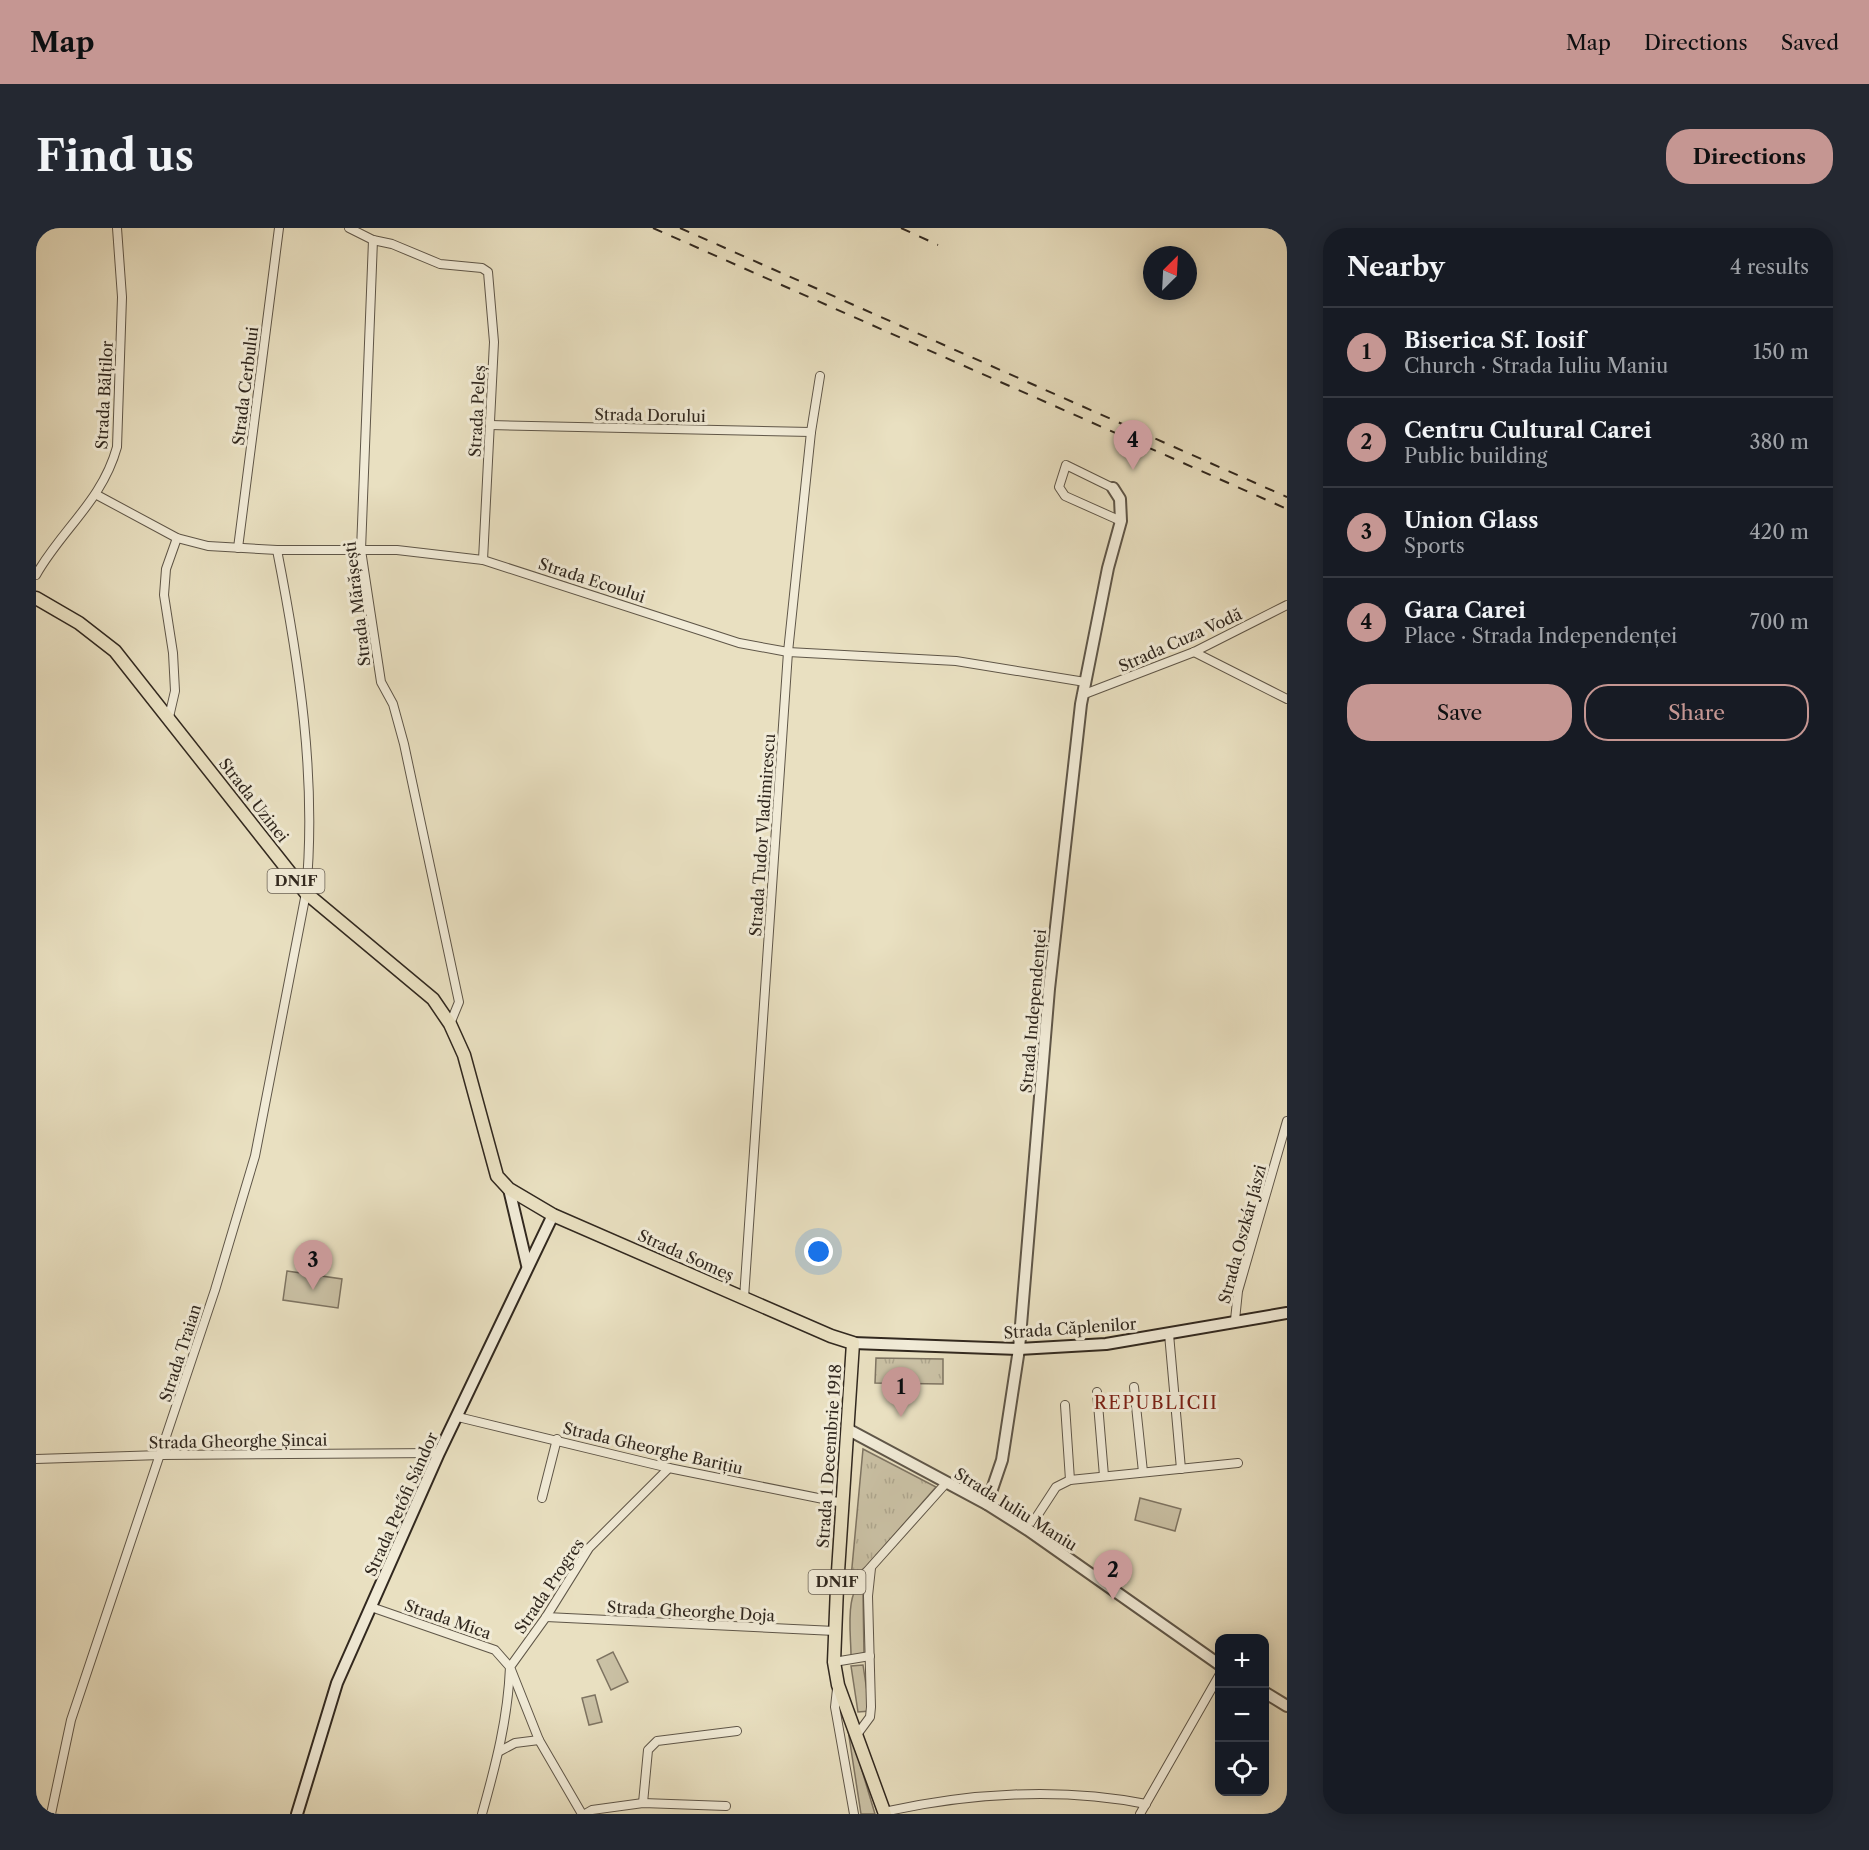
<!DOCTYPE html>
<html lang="en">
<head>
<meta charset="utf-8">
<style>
	:root { --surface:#171b24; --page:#242831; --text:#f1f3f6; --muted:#9ea1a6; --line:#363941; --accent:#c59692 }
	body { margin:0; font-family:"Libre Caslon Text",serif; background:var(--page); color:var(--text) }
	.controls { position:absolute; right:18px; bottom:18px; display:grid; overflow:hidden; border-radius:12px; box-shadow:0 3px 15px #0003 }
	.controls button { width:54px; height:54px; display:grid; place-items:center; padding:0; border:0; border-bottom:2px solid var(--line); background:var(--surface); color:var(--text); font:30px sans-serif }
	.compass { position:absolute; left:1107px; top:18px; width:54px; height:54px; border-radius:50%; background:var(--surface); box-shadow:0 3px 15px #0003; rotate:24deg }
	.you { position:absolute; left:783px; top:1024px; width:21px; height:21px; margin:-15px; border:4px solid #fff; border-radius:50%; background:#1a73e8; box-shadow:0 0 0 9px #1a73e833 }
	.badge { display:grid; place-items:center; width:39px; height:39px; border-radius:50%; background:var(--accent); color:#111; font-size:20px; font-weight:700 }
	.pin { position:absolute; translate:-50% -50px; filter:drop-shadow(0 2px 3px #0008) }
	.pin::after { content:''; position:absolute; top:32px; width:21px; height:18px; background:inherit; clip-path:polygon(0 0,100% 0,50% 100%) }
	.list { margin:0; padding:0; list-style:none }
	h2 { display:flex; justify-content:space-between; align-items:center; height:78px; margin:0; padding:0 24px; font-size:26px }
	h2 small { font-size:20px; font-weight:400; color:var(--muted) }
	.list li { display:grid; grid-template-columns:39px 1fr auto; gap:18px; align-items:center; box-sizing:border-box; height:90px; padding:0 24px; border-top:2px solid var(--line) }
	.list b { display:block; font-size:22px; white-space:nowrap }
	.list p { margin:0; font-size:20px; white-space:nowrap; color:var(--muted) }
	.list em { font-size:20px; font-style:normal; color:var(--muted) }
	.actions { display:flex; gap:12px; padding:18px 24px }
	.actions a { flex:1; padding:14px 0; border:2px solid var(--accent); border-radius:24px; text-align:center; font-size:21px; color:var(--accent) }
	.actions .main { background:var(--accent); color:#111 }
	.icon { flex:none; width:33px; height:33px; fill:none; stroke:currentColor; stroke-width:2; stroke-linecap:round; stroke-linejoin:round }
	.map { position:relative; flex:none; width:1251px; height:1586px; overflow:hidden; border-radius:24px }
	header { display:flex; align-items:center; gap:36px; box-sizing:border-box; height:84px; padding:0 30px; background:var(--accent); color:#111 }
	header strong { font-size:28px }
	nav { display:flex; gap:33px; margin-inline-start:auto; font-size:21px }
	.intro { display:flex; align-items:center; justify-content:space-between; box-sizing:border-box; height:144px; padding:0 36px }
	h1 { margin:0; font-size:42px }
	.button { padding:15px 27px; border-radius:24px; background:var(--accent); color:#111; font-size:21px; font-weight:700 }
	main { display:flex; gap:36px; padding:0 36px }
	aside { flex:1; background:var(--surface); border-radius:24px; box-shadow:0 3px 15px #0003 }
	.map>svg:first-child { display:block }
</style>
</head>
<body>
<header>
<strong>Map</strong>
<nav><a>Map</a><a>Directions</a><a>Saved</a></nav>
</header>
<div class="intro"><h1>Find us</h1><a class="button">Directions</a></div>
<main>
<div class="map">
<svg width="1251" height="1586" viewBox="0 0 1251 1586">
	<defs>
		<pattern id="park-tufts" width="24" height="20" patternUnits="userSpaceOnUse" patternTransform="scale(1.5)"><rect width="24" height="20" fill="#cac1a5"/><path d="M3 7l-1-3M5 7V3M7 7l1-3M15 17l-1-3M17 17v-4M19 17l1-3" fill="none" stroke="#aea68e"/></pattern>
	</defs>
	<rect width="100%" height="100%" fill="#e9e0c1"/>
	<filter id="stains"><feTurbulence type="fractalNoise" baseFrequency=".00333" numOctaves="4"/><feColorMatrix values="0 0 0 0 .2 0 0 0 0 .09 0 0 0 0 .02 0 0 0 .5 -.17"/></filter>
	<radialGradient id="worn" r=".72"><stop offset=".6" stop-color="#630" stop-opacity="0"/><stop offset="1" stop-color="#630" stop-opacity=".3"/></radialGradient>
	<g fill="#cac1a5" stroke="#7e7462" stroke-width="1.5">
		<polygon points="251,1043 306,1051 302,1080 247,1072"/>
		<polygon points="1104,1270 1145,1281 1139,1303 1099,1292"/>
		<path d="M833,1348l-6,18 1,61h-13c0,-23 -8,-68 18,-79z"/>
		<polygon points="577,1424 592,1454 575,1462 561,1432"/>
		<polygon points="827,1437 834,1483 822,1484 815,1438"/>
		<polygon points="559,1467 566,1494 553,1497 546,1470"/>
		<polygon points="810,1489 839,1586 825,1586"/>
	</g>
	<g fill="url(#park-tufts)" stroke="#7e7462" stroke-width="1.5">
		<polygon points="840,1130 907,1131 907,1156 839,1155"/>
		<polygon points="827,1221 900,1259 831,1338 815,1350"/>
	</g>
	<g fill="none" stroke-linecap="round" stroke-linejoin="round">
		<defs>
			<g id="minor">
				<polyline points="313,0 337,12 356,16 404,36 446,40 452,44 458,114 447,332"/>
				<polyline points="337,12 325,322 345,454 357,476 368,516 423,774 414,796"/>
				<polyline points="454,197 775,204"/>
				<polyline points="1077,260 1030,237 1023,259 1029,268 1085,293"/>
				<polyline points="61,267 141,310 172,318 241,322 361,322 447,332 703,415 752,424 920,433 1049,454"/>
				<polyline points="202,320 243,0"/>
				<path d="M0,347c26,-46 66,-74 81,-128l5,-150 -5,-69"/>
				<polyline points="1158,424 1251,471"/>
				<polyline points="1046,467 1158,424 1251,377"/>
				<polyline points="133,489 139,463 137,425 128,367 130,341 141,310"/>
				<polyline points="708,1070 752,424 775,204 784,148"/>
				<polyline points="1199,1092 1202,1063 1251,893"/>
				<polyline points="1133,1106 1145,1241"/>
				<polyline points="1098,1159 1107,1244"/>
				<polyline points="1061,1164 1068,1248"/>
				<polyline points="1029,1177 1034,1252"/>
				<polyline points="422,1189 633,1240 807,1275"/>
				<polyline points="0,1231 125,1227 403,1225"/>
				<polyline points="506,1270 521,1211"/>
				<polyline points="992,1302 1020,1259 1034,1252 1202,1235"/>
				<polyline points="801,1359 826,1349 911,1254"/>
				<path d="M335,1379l124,43 15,17c-2,51 -14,97 -28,147"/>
				<polyline points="510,1389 799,1403"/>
				<polyline points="798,1434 834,1428"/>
				<polyline points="801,1461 799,1479 818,1586"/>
				<polyline points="820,1508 834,1489 835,1479 832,1368 835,1340"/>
				<polyline points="464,1523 479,1515 503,1512"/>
				<polyline points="607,1575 612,1522 621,1513 701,1503"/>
				<path d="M848,1584c84,-19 177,-25 262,-8"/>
				<path d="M15,1586l20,-94 144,-430 40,-134 51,-263c11,-115 -7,-231 -29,-343"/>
				<polyline points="546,1586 503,1512 474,1439 510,1389 553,1320 633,1240"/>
				<polyline points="549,1586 556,1582 607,1575 690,1578"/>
				<polyline points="1104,1586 1184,1446"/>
			</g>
			<g id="tertiary">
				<polyline points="813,1202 951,1276 992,1302 1184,1437"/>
				<polyline points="951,1276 966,1232 983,1121 1013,761 1045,476 1072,340 1085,293 1084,271 1077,260"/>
				<polyline points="1228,1464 1251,1478"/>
			</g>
			<g id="secondary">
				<polyline points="473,961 491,1037"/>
				<polyline points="817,1115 983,1121 1070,1116 1251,1085"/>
				<polyline points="261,1586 301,1455 403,1225 517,987"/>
			</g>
			<polyline id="primary" points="0,370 43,395 79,423 270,665 397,771 414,796 428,827 461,948 473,961 517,987 795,1108 817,1115 801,1359 798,1434 802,1457 849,1586"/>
		</defs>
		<use href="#minor" stroke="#5f5648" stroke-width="10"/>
		<use href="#tertiary" stroke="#5f5648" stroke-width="14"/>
		<use href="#secondary" stroke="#31281f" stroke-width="14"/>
		<use href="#primary" stroke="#31281f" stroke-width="15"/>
		<use href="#minor" stroke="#f1ebd7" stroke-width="8"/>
		<use href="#tertiary" stroke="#f1ebd7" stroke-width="10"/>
		<use href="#secondary" stroke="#f1ebd7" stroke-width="10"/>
		<use href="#primary" stroke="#e9e0c1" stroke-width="12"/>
		<g stroke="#31281f" stroke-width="2" stroke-dasharray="10 10" stroke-linecap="butt">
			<polyline points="617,0 1251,281"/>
			<polyline points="644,0 1251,269"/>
			<polyline points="865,0 902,17"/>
		</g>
	</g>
	<g text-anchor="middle" stroke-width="6" stroke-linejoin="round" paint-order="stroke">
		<g fill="#f1ebd7" stroke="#6b6256" stroke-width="1.5">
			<rect x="231.5" y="641" width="57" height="24" rx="4.5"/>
			<rect x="772.5" y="1342" width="57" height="24" rx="4.5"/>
		</g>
		<g font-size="15" font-weight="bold" fill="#31281f">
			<text x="260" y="658">DN1F</text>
			<text x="801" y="1359">DN1F</text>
		</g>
		<g font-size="16" fill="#31281f" stroke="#f1ebd7">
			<text transform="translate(209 158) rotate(-83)" y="6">Strada Cerbului</text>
			<text transform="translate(68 167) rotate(-87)" y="6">Strada Bălților</text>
			<text transform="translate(441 183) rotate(-87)" y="6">Strada Peleș</text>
			<text transform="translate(614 187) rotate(1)" y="6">Strada Dorului</text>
			<text transform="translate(556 352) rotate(18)" y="6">Strada Ecoului</text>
			<text transform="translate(321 376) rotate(-97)" y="6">Strada Mărășești</text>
			<text transform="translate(1144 412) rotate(-24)" y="6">Strada Cuza Vodă</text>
			<text transform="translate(218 572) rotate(52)" y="6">Strada Uzinei</text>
			<text transform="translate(726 607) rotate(-86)" y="6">Strada Tudor Vladimirescu</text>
			<text transform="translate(997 783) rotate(-85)" y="6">Strada Independenței</text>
			<text transform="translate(1206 1006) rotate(-75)" y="6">Strada Oszkár Jászi</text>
			<text transform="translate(650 1027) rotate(24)" y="6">Strada Someș</text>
			<text transform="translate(1034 1100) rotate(-4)" y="6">Strada Căplenilor</text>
			<text transform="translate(144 1125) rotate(-72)" y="6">Strada Traian</text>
			<text transform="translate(202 1213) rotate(-1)" y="6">Strada Gheorghe Șincai</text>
			<text transform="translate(617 1220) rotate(13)" y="6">Strada Gheorghe Barițiu</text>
			<text transform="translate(793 1228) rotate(-86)" y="6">Strada 1 Decembrie 1918</text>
			<text transform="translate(365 1276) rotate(-66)" y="6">Strada Petőfi Sándor</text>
			<text transform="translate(980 1281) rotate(32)" y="6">Strada Iuliu Maniu</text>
			<text transform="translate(513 1358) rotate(-56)" y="6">Strada Progres</text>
			<text transform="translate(655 1383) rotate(3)" y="6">Strada Gheorghe Doja</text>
			<text transform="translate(412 1391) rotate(19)" y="6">Strada Mica</text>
		</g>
		<g font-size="18" letter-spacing="1.5" fill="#7a1f14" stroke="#f1ebd7">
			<text x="1120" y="1181">REPUBLICII</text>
		</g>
	</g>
	<rect width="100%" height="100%" filter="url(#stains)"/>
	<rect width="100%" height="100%" fill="url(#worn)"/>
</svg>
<div class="controls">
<button>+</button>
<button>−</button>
<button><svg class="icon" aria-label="locate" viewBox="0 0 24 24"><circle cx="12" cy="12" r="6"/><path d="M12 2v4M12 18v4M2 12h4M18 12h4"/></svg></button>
</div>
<svg class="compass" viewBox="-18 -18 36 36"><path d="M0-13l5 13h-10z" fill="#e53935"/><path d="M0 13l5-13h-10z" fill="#9ea1a6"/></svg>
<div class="you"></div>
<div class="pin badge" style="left:865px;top:1189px">1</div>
<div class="pin badge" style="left:1077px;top:1372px">2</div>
<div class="pin badge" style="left:277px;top:1062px">3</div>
<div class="pin badge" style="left:1097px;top:242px">4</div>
</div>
<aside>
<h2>Nearby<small>4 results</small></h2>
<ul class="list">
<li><span class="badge">1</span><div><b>Biserica Sf. Iosif</b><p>Church · Strada Iuliu Maniu</p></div><em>150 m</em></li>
<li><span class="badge">2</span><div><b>Centru Cultural Carei</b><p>Public building</p></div><em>380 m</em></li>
<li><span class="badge">3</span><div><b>Union Glass</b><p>Sports</p></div><em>420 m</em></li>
<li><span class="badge">4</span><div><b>Gara Carei</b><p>Place · Strada Independenței</p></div><em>700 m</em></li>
</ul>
<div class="actions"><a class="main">Save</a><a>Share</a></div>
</aside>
</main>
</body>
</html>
